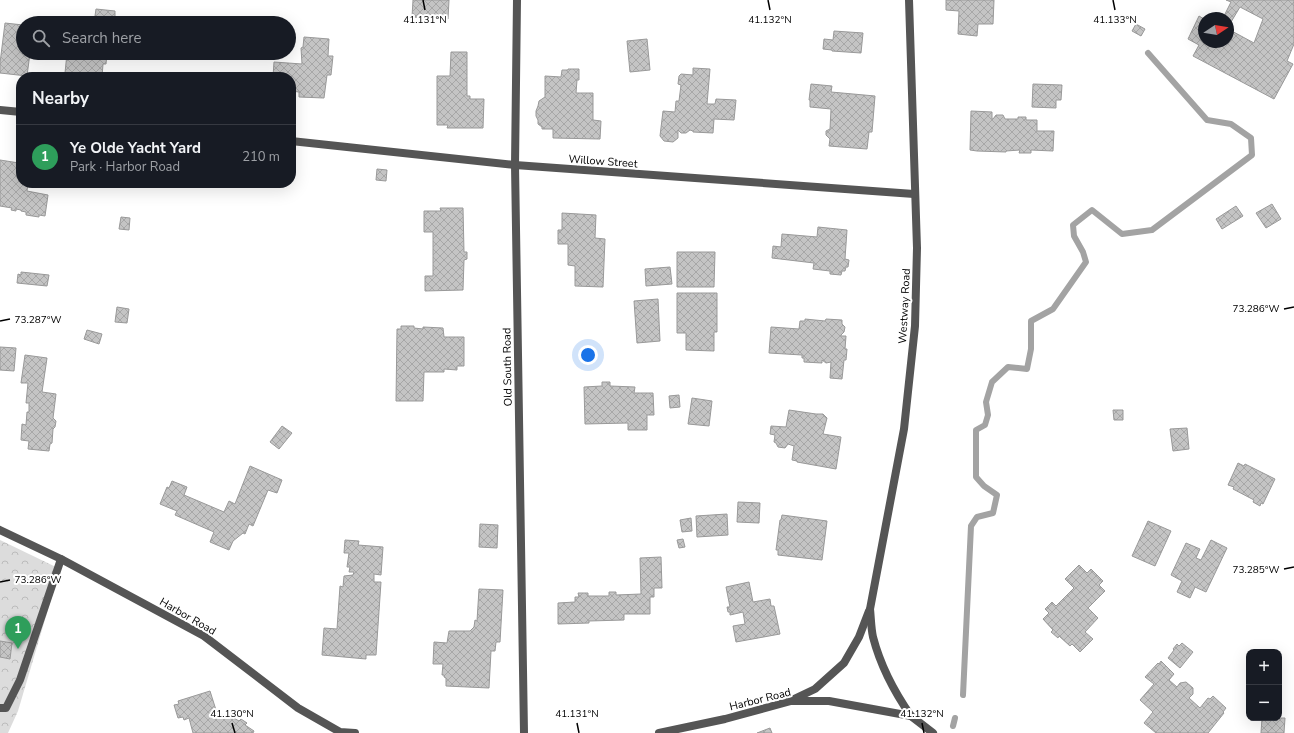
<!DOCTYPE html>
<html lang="en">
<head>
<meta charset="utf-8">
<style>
	:root { --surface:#171b24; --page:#20242c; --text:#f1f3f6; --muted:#9ea1a6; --line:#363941; --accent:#858687 }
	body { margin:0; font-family:"Nunito Sans",sans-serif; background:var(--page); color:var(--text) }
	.controls { position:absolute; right:12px; bottom:12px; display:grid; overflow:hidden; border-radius:8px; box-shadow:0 4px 16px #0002 }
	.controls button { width:36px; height:36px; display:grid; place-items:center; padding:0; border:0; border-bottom:1px solid var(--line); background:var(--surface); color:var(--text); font:20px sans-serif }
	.compass { position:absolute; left:1198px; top:12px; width:36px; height:36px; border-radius:50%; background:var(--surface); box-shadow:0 4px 16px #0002; rotate:78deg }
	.you { position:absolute; left:588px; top:355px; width:14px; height:14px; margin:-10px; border:3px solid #fff; border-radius:50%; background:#1a73e8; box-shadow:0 0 0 6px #1a73e833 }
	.badge { display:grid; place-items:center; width:26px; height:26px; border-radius:50%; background:var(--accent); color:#fff; font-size:13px; font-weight:700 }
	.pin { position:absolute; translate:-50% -33px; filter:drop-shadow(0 1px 2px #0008) }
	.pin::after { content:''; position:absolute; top:21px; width:14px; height:12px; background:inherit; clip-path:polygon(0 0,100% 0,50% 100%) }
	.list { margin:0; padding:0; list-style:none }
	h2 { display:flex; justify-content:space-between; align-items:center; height:52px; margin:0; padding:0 16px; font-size:17px }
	h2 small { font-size:13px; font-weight:400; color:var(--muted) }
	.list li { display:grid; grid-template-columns:26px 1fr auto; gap:12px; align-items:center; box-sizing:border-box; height:64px; padding:0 16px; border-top:1px solid var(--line) }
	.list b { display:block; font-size:15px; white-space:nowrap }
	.list p { margin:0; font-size:13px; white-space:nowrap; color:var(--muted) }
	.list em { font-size:13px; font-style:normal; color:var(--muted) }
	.icon { flex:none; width:22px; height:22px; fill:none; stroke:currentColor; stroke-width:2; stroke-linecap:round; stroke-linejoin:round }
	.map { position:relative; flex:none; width:1294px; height:733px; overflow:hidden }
	.search { position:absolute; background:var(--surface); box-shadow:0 4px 16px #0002; left:16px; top:16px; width:280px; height:44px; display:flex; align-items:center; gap:10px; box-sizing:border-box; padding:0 14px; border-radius:22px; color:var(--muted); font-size:15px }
	.panel { position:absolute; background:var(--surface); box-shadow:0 4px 16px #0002; left:16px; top:72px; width:280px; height:116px; border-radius:16px }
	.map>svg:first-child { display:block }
</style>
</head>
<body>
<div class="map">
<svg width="1294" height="733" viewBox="0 0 1294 733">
	<defs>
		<pattern id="park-crowns" width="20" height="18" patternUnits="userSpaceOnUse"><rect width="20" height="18" fill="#dcdcdc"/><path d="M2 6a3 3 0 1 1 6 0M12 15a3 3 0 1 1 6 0" fill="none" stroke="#bbb"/></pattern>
		<pattern id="building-cross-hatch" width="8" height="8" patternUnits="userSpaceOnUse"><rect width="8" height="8" fill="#c4c4c4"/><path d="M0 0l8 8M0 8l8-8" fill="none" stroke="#a7a7a7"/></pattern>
	</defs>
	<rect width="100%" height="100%" fill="#fff"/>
	<polygon fill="url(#park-crowns)" points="0,540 60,569 18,711 8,733 0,733"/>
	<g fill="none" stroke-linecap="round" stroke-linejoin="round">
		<g stroke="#a3a3a3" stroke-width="6">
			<polyline points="963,695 971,526 977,517 993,513 997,495 984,486 976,477 976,430 985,425 988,415 986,402 992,382 1008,367 1027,369 1031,349 1031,321 1053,309 1086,262 1083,252 1074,236 1073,225 1092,210 1122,234 1152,230 1252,155 1251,138 1231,124 1207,120 1148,53"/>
			<polyline points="953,726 955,718"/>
		</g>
	</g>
	<g fill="url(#building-cross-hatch)" stroke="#999">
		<polygon points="413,0 449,0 448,19 412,17"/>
		<polygon points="946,0 994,0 993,24 978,24 977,36 958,34 959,11 946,10"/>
		<polygon points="1226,0 1294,0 1294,44 1287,61 1293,64 1274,99 1193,56 1199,45 1188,39 1199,16 1204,19 1204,42 1228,42 1228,29 1254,43 1263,19 1240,7 1228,27 1228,18 1223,18 1231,2"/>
		<polygon points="96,9 115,11 115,23 94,23"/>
		<polygon points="5,23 23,25 23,53 30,53 27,76 0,73 0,63"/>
		<polygon points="1136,24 1145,29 1141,36 1132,31"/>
		<polygon points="834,31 863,33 861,53 832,51 832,50 823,49 824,39 833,40"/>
		<polygon points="304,37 329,39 328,56 333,56 331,75 327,75 324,98 299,97 299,92 291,91 291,77 273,77 274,62 302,64 301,48 303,47"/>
		<polygon points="647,39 650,70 630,72 627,41"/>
		<polygon points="451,52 467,52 467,96 470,96 470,99 484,99 483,128 447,128 448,125 437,125 437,76 450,76"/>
		<polygon points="67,53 107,53 106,64 103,64 102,77 75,77 75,74 65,73"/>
		<polygon points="693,68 710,69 707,104 715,104 716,99 736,100 734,120 714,119 713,133 693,132 693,131 690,130 686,133 681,133 678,130 678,138 673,142 664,141 660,136 663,111 675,112 676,101 679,101 681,85 678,84 679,76 681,74 693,75"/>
		<polygon points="568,69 579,69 579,80 577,80 576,93 593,93 593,120 601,121 600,139 553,138 553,129 542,129 542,127 538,124 538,120 536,116 536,111 538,106 539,101 545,97 545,76 561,77 562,70 568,70"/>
		<polygon points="811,84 832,86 831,92 875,96 872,132 869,132 867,149 829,146 830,139 826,135 826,131 830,129 831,109 810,107 810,100 809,100"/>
		<polygon points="1033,84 1062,85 1061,100 1056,100 1056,108 1032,107"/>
		<polygon points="971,111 992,112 992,119 993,119 996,115 1003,115 1005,119 1018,119 1018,117 1026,117 1026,120 1037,120 1037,131 1054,131 1053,151 1031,150 1031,153 1019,153 1020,150 1006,151 1006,152 977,151 970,150"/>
		<polygon points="0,160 19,163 17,178 21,179 21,183 28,183 27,191 48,195 45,216 39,215 39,217 26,215 26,212 21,211 21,210 16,209 16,211 11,210 12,208 0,206"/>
		<polygon points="377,169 387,170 386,181 376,180"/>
		<polygon points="1272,204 1281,219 1266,228 1256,213"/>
		<polygon points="1236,206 1243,216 1222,229 1216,219"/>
		<polygon points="440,208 463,208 464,252 467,252 467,259 464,260 463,290 425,291 425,276 433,276 433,232 424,232 424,211 441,211"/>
		<polygon points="562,213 596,215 595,238 605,239 603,287 575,286 575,266 568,265 568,244 558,244 558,230 562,230"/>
		<polygon points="121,217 130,218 129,230 119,229"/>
		<polygon points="818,227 847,230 845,259 849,260 848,267 846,267 845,271 842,271 841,275 830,274 830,271 813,269 814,263 772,258 773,246 781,247 782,234 817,237"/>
		<polygon points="677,252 715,252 714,287 677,287"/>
		<polygon points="670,267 672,284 646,286 645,269"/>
		<polygon points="21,272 49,275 47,286 17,283 18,274 21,275"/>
		<polygon points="677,293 717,293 717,332 714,332 714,351 686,350 686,333 677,333"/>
		<polygon points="658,299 660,341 637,343 634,301"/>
		<polygon points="117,307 129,309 127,323 115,322"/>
		<polygon points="805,319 825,321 826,319 842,320 842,324 845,327 844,332 841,335 841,336 846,336 845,349 847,349 846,360 844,360 842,379 830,378 831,362 826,363 822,360 822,363 804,362 804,358 802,358 802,355 769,353 771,327 799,329 800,321 805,321"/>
		<polygon points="401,326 414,326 414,328 423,329 423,327 443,328 444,337 464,337 464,366 457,366 457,370 444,369 444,372 424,372 423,401 396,401 397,329 401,329"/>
		<polygon points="87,330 102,334 99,344 84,339"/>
		<polygon points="0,347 16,348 14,371 0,370"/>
		<polygon points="25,355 47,358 42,392 56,394 53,418 56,421 55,427 53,429 52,443 50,444 49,451 28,449 29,441 21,440 22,424 26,425 27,412 29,412 29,403 26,403 28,383 21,383"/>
		<polygon points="602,382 610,382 610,386 635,387 634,393 653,393 654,415 647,415 647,430 628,430 628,423 585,424 584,387 602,386"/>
		<polygon points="679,395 680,407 670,408 669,396"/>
		<polygon points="692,398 712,401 709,426 688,424"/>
		<polygon points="789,410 816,414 823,414 827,418 823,434 841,437 836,469 797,462 797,461 792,460 794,446 788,444 785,448 778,447 776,443 774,442 775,435 770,434 771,426 786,427"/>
		<polygon points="1113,410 1123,410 1123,420 1114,420"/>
		<polygon points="282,426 292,433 279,449 270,442"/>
		<polygon points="1187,428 1189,449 1173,451 1170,429"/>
		<polygon points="1238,463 1244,466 1245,464 1275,479 1263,504 1261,503 1260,506 1253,502 1254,500 1233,489 1234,487 1228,485"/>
		<polygon points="250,466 282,480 277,493 268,490 253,526 249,524 245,534 243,533 233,541 229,550 210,542 214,532 175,515 177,511 160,504 167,487 169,488 172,481 187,487 184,495 224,512 229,501 235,504"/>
		<polygon points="738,502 760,503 759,523 737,522"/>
		<polygon points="727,514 728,535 697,537 696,516"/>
		<polygon points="782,515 827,521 822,560 778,555 778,550 776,550 780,520 781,520"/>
		<polygon points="691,518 692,531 682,532 680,520"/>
		<polygon points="1148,521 1171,531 1155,566 1132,556"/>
		<polygon points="480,524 498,525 497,548 479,547"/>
		<polygon points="683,539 685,547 679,548 677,540"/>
		<polygon points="345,540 359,541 358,545 383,547 381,575 374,574 374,582 381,582 376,655 366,655 366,659 322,655 324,628 337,629 340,586 343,587 344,576 353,575 354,572 349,572 350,567 347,567 349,553 344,553"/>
		<polygon points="1211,540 1227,548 1206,592 1195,587 1190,598 1177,592 1182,581 1171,575 1186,543 1200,549 1196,558 1201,560"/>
		<polygon points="661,557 662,588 654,588 654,597 650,597 650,614 624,614 624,620 589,621 589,623 558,624 558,603 575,602 575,597 579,597 578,593 588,593 588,596 609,596 609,592 616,592 616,595 641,594 640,558"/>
		<polygon points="1079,565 1087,573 1091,569 1103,581 1099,585 1105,591 1088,608 1098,618 1085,632 1093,639 1080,652 1072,644 1070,646 1059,636 1058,638 1051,632 1053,630 1043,619 1049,613 1045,609 1052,602 1056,606 1074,588 1065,579"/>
		<polygon points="749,582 753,602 770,599 771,606 774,606 780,634 736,642 733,626 745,624 743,612 730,615 730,612 728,612 727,607 730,607 726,587"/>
		<polygon points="479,589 503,590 500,642 496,642 495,651 491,651 489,688 446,686 446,678 444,677 444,675 442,675 443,664 433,664 434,642 447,643 449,631 470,631 474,627 475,620 477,621"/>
		<polygon points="10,624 18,624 17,637 9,636"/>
		<polygon points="0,641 12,643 10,659 0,657"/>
		<polygon points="1182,643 1193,652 1180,668 1168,658 1174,650 1173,649 1177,644 1179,646"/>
		<polygon points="1161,661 1174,674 1169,680 1177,687 1180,683 1186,682 1193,688 1193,694 1189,698 1200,708 1208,698 1210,699 1213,696 1226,708 1223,712 1224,713 1208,733 1156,733 1144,723 1153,712 1140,700 1154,684 1145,677 1158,663 1159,664"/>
		<polygon points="210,691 216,710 226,717 227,714 239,721 241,719 247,723 245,725 254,731 253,733 193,733 189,718 184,720 183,717 178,718 174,705 179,704 178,701"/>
		<polygon points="1262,718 1285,718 1284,733 1261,733"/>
		<polygon points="770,728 772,733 757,733"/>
	</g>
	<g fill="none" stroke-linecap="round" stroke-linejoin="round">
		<polyline stroke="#555" stroke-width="8" points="0,708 6,708 20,680 61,559"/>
		<g stroke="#555" stroke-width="8">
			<polyline points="517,0 515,165 524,733"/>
			<path d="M909,0l8,248 -2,78 -11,103 -34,180c1,9 1,19 3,28 7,27 22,56 38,79"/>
			<polyline points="0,110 21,112"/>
			<polyline points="291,141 515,165 914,194"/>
			<polyline points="0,530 61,559 204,636 298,708 340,732 355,733"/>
			<polyline points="794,699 815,689 844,663 859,637 869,611"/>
			<polyline points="659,733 725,719 791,701 829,701 911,716 933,733"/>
		</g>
	</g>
	<path fill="none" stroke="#000" stroke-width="1.5" d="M423,0l2,10M768,0l2,10M1113,0l2,10M1284,309l10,-2M0,321l10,-2M1284,569l10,-2M0,582l10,-2M232,723l3,10M577,723l2,10M922,723l2,10"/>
	<g text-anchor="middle" stroke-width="4" stroke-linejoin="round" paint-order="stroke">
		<g font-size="11" fill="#000" stroke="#fff">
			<text transform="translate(603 161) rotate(4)" y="4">Willow Street</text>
			<text transform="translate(904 306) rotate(-87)" y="4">Westway Road</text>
			<text transform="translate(507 367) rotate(-91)" y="4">Old South Road</text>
			<text transform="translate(188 616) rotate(30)" y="4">Harbor Road</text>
			<text transform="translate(760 699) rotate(-14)" y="4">Harbor Road</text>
		</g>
	</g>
	<g font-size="10" text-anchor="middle" fill="#000" stroke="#fff" stroke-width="4" stroke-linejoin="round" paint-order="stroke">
		<text x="425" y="23">41.131°N</text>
		<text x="770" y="23">41.132°N</text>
		<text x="1115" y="23">41.133°N</text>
		<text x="1256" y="312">73.286°W</text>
		<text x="38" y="323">73.287°W</text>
		<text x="1256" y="573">73.285°W</text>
		<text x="38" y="583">73.286°W</text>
		<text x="232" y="717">41.130°N</text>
		<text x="577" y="717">41.131°N</text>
		<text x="922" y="717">41.132°N</text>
	</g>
</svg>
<div class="controls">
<button>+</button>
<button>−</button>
</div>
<svg class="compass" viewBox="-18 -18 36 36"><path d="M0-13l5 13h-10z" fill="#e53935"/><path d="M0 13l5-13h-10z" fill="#9ea1a6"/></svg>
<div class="you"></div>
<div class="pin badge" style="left:18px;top:649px;background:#2e9e5b">1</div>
<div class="search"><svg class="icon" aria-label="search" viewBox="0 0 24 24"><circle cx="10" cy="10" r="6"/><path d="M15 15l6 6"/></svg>Search here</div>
<section class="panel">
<h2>Nearby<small></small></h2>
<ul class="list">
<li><span class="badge" style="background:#2e9e5b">1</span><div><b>Ye Olde Yacht Yard</b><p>Park · Harbor Road</p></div><em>210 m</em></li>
</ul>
</section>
</div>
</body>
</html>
